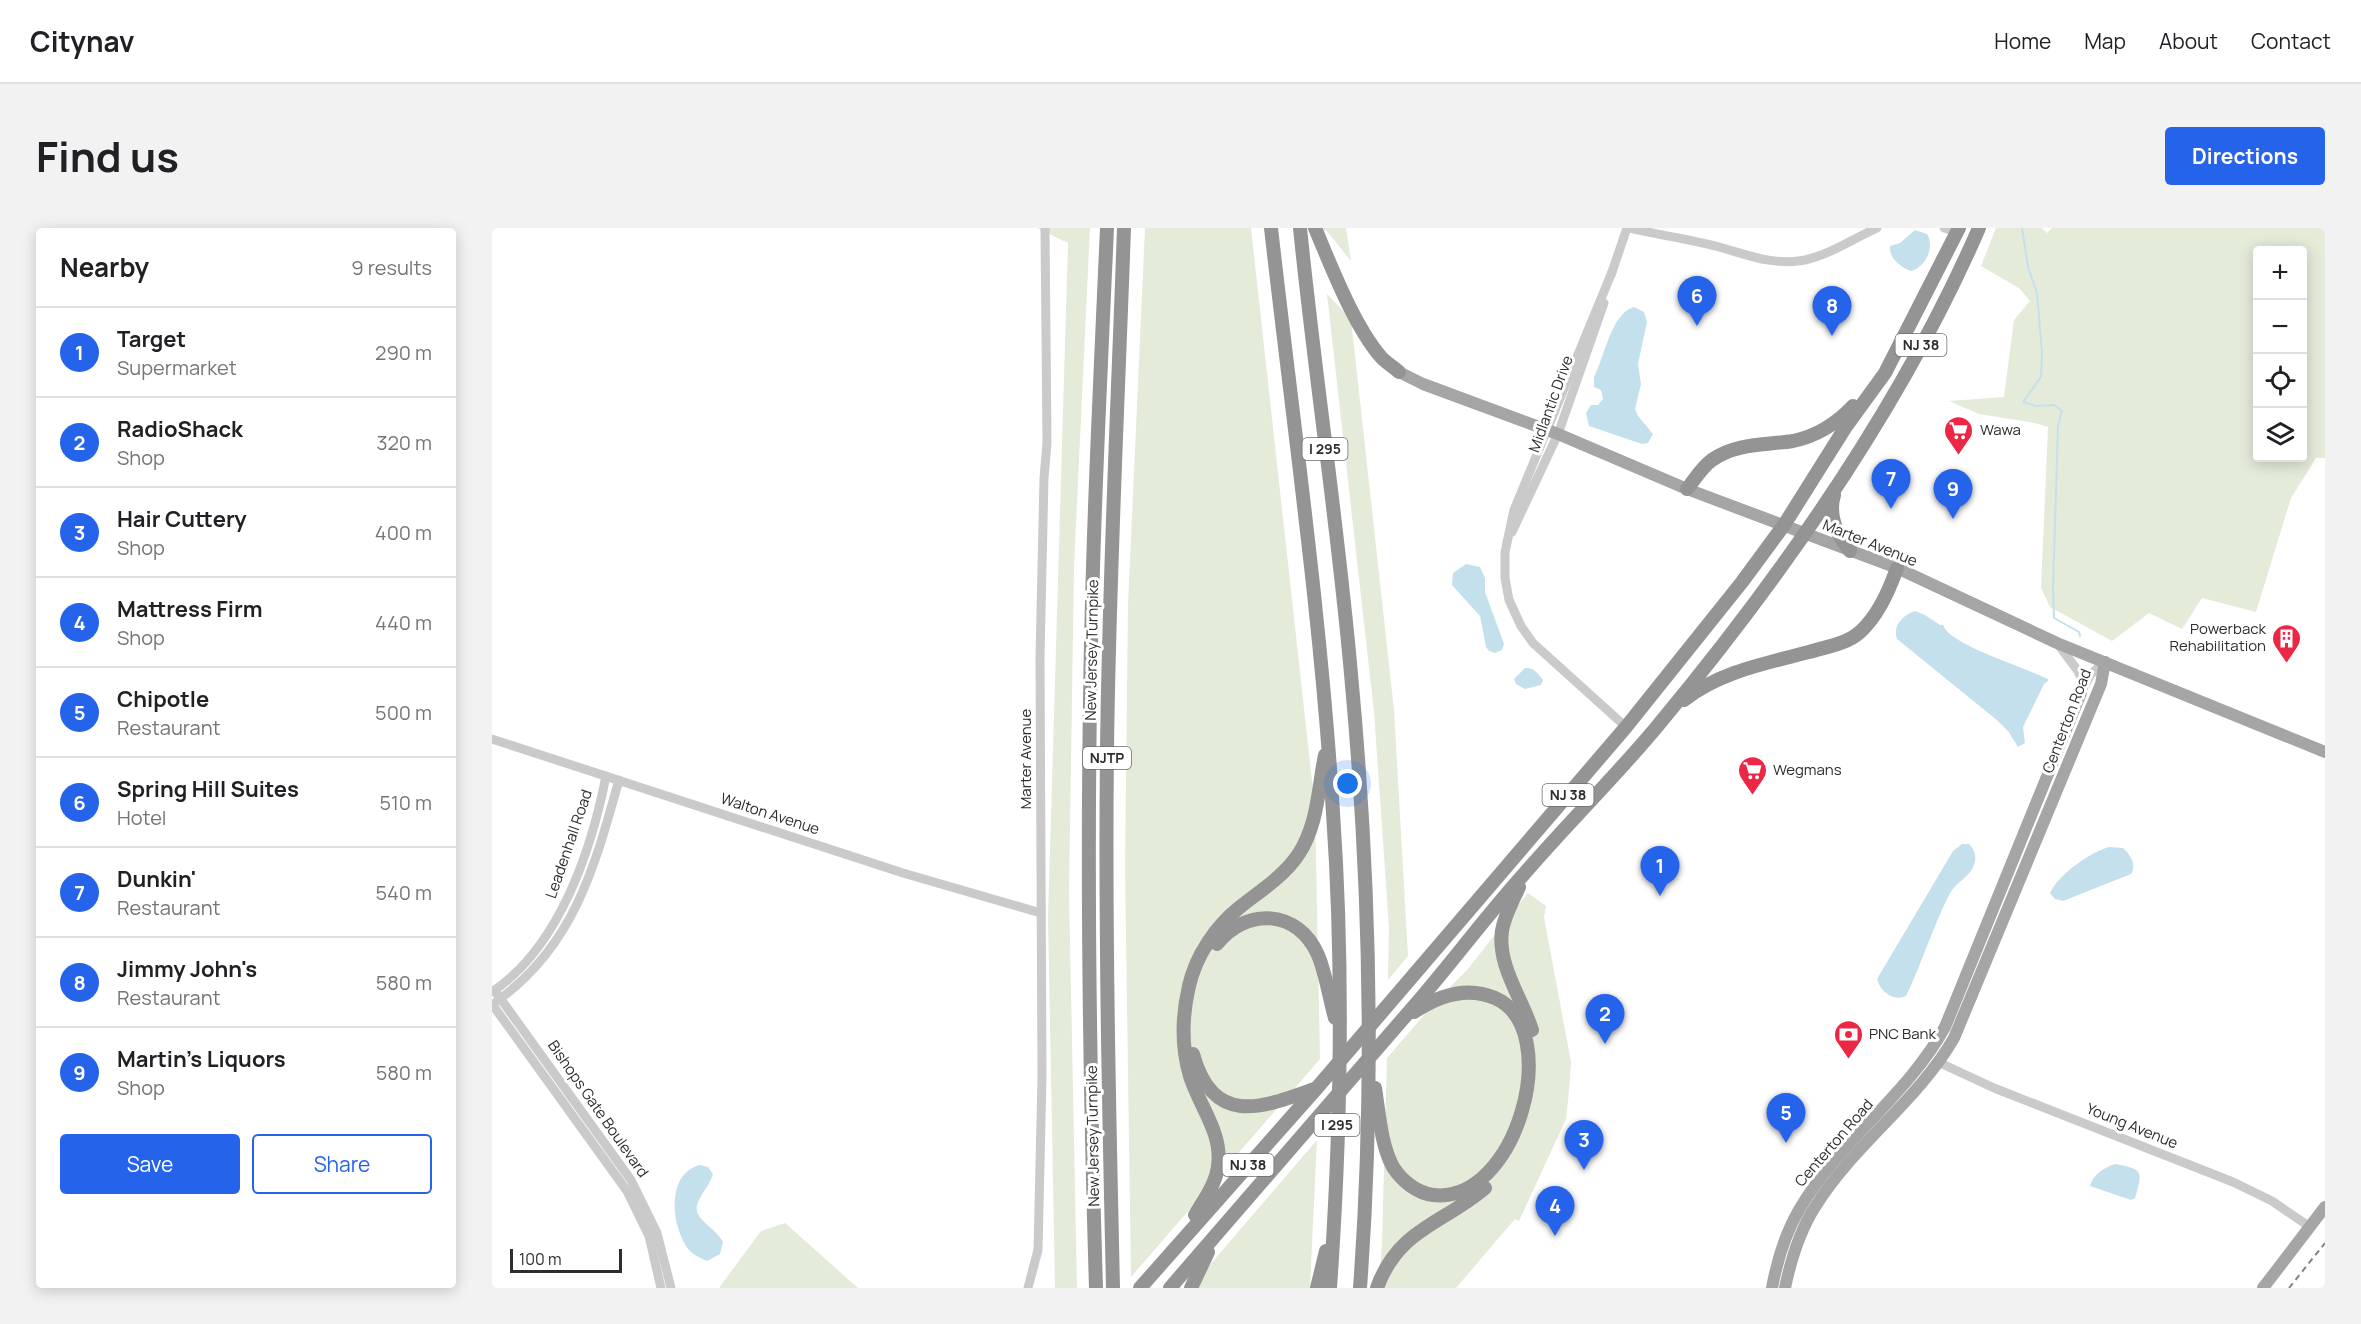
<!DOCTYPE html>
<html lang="en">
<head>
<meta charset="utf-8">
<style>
	:root { --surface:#fff; --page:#f2f2f2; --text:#202124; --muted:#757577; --line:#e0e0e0; --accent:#2563eb }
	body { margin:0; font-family:Manrope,sans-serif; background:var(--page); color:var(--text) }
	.controls { position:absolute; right:18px; top:18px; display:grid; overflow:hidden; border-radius:6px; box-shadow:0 3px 15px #0003 }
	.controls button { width:54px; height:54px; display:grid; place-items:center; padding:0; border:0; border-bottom:2px solid var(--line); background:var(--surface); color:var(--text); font:30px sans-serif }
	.scale { position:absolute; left:18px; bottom:15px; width:112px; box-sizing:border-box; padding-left:6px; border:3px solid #2d2d2d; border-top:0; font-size:16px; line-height:21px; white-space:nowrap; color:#2d2d2d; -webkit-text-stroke:4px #fff; paint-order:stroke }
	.you { position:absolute; left:856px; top:556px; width:21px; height:21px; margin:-15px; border:4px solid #fff; border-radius:50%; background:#1a73e8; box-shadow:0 0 0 9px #1a73e833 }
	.badge { display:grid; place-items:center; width:39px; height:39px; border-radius:50%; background:var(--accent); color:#fff; font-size:20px; font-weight:700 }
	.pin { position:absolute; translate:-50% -50px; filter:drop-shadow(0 2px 3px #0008) }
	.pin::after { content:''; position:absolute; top:32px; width:21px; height:18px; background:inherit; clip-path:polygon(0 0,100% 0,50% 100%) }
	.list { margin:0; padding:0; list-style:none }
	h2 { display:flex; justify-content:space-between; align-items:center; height:78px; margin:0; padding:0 24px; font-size:26px }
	h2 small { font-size:20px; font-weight:400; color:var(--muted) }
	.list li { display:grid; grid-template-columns:39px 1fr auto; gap:18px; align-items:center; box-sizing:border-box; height:90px; padding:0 24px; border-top:2px solid var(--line) }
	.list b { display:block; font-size:22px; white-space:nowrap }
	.list p { margin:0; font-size:20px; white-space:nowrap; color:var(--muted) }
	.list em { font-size:20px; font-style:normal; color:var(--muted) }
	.actions { display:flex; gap:12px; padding:18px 24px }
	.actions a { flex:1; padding:14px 0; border:2px solid var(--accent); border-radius:6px; text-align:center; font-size:21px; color:var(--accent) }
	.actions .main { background:var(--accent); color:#fff }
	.icon { flex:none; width:33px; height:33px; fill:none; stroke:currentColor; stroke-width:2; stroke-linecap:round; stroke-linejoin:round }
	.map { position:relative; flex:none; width:1833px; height:1060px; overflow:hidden; border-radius:6px }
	header { display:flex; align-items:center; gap:36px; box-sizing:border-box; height:84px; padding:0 30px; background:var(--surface); border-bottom:2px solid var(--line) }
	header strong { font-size:28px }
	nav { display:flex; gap:33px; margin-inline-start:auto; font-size:21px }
	.intro { display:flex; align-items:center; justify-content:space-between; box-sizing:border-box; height:144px; padding:0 36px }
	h1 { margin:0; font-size:42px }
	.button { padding:15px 27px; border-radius:6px; background:var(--accent); color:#fff; font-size:21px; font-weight:700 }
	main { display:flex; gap:36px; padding:0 36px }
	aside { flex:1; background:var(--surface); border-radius:6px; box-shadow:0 3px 15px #0003 }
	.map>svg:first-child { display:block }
</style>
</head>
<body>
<header>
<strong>Citynav</strong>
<nav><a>Home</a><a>Map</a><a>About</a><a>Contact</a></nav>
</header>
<div class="intro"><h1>Find us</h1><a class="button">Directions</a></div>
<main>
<aside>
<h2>Nearby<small>9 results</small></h2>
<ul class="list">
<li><span class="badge">1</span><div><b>Target</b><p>Supermarket</p></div><em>290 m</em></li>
<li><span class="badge">2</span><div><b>RadioShack</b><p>Shop</p></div><em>320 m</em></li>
<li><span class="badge">3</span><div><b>Hair Cuttery</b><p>Shop</p></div><em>400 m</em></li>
<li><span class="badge">4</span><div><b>Mattress Firm</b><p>Shop</p></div><em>440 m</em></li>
<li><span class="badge">5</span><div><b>Chipotle</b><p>Restaurant</p></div><em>500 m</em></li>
<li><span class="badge">6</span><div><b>Spring Hill Suites</b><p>Hotel</p></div><em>510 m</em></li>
<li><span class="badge">7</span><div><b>Dunkin'</b><p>Restaurant</p></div><em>540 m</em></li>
<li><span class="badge">8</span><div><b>Jimmy John's</b><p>Restaurant</p></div><em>580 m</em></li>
<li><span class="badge">9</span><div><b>Martin's Liquors</b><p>Shop</p></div><em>580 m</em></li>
</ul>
<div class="actions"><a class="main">Save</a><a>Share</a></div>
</aside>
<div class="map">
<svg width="1833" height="1060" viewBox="0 0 1833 1060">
	<rect width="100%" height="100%" fill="#fff"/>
	<g fill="#e4ebd9" fill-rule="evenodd">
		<polygon points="545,0 598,0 582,339 577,664 585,1060 563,1060 556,689 576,15"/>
		<polygon points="653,0 759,0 823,580 828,831 639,1049 633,639 636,376"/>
		<polygon points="827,0 854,0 859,33 834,2 828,6"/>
		<path d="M1504,0h46l5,5 5,-5h273v230h-9l-25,40 -35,114 -54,-14 -20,31 -33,-16 -37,28 -62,-34 -9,-19 7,-161 -13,-4 -56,-9 -30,-13 55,-4 10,-77 16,-19 -11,-13 -38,-22zM1766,22h44v208h-44z"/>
		<polygon points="835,66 859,91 902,482 916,728 896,752 897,699 882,484"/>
		<polygon points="1036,665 1054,678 1052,689 1079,834 1077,863 1074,891 1027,993 1023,991 964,1060 887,1060 890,1014 895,830 944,773 975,742"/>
		<polygon points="825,912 818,1060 698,1060"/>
		<polygon points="293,995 366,1060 227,1060 269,1003"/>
	</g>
	<g fill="#c4e0ec">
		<path d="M1423,2l12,4c8,13 -1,33 -16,37 -11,-4 -22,-13 -21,-25l10,-3z"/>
		<path d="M1142,79l10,5 3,10 -9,42 3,20 -6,25 3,7 15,18 -5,9 -6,1 -53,-18 -3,-13 5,-8h7l5,-6 -2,-9 -7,-3v-10c10,-19 18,-65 40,-70z"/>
		<polygon points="974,336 988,339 993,350 993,364 1012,416 1010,422 1003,425 997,423 994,419 988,388 960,357 961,345"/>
		<path d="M1423,383l10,4 15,10h3c7,21 86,43 106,55l-5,4 -21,43 2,16 -7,4 -10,-16 -10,-10 -101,-82c-5,-13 6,-24 18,-28z"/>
		<path d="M1033,440c8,-1 13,5 18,12l-2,5 -16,4 -9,-5 -2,-5z"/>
		<path d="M1470,616h7c6,6 8,13 5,21 -4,12 -18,17 -24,28 -17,33 -28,70 -44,103 -13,6 -26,-5 -29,-17l76,-128z"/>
		<path d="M1617,619l14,1c7,6 14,17 8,26l-68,27 -8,-2 -5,-6c9,-19 39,-40 59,-46z"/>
		<path d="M1623,936c28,5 28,7 20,34l-4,2 -41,-14c3,-12 14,-18 25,-22z"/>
		<path d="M208,937l8,2 5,7c-3,11 -12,19 -16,31 -4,14 19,23 26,37l-3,12 -13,7c-6,-3 -12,-5 -17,-10 -18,-21 -26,-77 10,-86z"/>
	</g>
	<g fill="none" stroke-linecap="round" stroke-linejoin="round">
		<polyline stroke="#c4e0ec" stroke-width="2" points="1530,0 1536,39 1545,65 1550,125 1549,149 1531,174 1544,178 1562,177 1570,183 1566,198 1561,361 1562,390 1587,404 1588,408"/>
		<g stroke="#cacaca" stroke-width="9">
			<path d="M1137,0c29,7 61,11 90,19 29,8 55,19 86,13 26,-6 48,-21 72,-32"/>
			<polyline points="1452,0 1465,4"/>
			<polyline points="1120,44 1022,282 1013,324 1013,350 1017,372 1029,398 1041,415 1134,499"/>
			<polyline points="1119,47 1135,0"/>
			<polyline points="1020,304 1066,206 1112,75"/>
			<polyline points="1565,415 1586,443 1589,450 1589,465"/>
			<polyline points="1589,465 1599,446 1613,434"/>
			<polyline points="0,511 411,645 549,685"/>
			<polyline points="3,763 139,952 165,1005 179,1060"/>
			<path d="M0,764c67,-45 99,-140 114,-216"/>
			<path d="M5,773c77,-55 98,-135 122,-221"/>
			<polyline points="0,776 135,963 157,1008 169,1060"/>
			<polyline points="1446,834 1502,860 1741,954 1780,973 1818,999"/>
			<polyline points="536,1060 546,1022 550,849 548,429 552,250 555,215 553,0"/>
		</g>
		<g stroke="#a5a5a5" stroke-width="12">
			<polyline points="907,144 931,156 1066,206 1195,261 1405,340 1565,415 1833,524"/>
			<path d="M1280,1060c5,-27 13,-54 27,-78 39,-68 108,-114 146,-183l136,-334"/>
			<path d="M1293,1060c6,-29 14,-56 30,-81 39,-63 102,-105 139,-169l147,-354 4,-22"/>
			<polyline points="1771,1060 1833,979"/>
		</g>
		<g stroke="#949494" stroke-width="14">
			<path d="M779,0c22,195 50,389 62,585 11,158 8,317 -3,475"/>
			<path d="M808,0c15,149 38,297 51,446 19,204 24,410 9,614"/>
			<path d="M823,0c16,38 39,98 66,129 5,6 13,10 18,15"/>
			<path d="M1195,261c8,-10 15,-22 25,-29 23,-17 55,-15 81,-19 24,-5 44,-18 60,-35"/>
			<path d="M1342,267c-6,20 3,40 16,56"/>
			<path d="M1192,472c35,-28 83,-37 125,-48 16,-5 38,-8 51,-20 18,-16 29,-41 37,-64"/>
			<path d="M1027,659c-6,14 -15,29 -17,44 -5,34 20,67 30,99"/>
			<path d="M725,716c29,-37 81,-35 101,11 8,19 11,42 17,63"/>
			<path d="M701,826c20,72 67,55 121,35"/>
			<path d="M883,860c4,25 6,57 18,79 9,14 24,26 40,28 84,10 132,-167 62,-197 -28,-12 -57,-2 -81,14"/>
			<path d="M703,987c9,-15 21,-31 23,-49 5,-33 -19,-60 -28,-90 -9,-30 -8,-60 -1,-90 7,-31 27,-60 51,-79 20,-16 43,-30 58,-52 20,-30 20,-66 27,-100"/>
			<path d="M604,1060c-6,-195 -9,-391 -6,-586 2,-158 10,-316 17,-474"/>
			<path d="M621,1060c-4,-179 -8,-359 -6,-538 2,-174 11,-348 17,-522"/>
			<polyline points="648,1060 824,861 1134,499 1250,354 1292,297 1353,200 1393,145 1467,0"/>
			<path d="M678,1060c83,-97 168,-193 251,-290 35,-41 67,-84 103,-124 42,-49 89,-95 131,-145 125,-150 246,-321 324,-501"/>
			<polyline points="699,1060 716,1024"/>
			<polyline points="825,1060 834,1023"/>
			<path d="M885,1060c21,-59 66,-64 108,-100"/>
		</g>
		<polyline stroke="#828282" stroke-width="2" stroke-dasharray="6 4.5" stroke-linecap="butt" points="1797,1060 1833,1015"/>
	</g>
	<defs>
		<symbol id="supermarket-pin" viewBox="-11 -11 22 30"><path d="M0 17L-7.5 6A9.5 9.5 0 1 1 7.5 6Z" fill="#eb2745" stroke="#fff"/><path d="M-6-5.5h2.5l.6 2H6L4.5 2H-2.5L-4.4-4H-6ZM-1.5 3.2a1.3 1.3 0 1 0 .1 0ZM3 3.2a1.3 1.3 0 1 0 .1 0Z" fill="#fff"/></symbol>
		<symbol id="building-pin" viewBox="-11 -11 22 30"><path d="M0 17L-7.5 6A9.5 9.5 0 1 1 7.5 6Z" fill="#eb2745" stroke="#fff"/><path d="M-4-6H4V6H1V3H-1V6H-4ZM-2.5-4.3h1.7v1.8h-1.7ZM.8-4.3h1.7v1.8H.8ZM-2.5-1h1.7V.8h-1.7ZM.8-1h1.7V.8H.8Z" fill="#fff"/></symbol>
		<symbol id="bank-pin" viewBox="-11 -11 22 30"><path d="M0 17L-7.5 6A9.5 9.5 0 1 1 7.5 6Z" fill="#eb2745" stroke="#fff"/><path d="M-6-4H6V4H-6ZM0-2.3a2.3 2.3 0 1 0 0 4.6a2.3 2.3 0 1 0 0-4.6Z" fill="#fff"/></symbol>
	</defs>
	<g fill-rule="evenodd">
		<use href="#supermarket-pin" x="1450" y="186" width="33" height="45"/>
		<use href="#building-pin" x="1778" y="394" width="33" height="45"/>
		<use href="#supermarket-pin" x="1244" y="526" width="33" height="45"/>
		<use href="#bank-pin" x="1340" y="790" width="33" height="45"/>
	</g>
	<g text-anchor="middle" stroke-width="6" stroke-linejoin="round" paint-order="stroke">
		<g fill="#fff" stroke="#6c6c6c" stroke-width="1.5">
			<rect x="1403.5" y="106" width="51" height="22" rx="4.5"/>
			<rect x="810.5" y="210" width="45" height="22" rx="4.5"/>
			<rect x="591" y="519" width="48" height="22" rx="4.5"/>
			<rect x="1050.5" y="556" width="51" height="22" rx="4.5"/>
			<rect x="822.5" y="886" width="45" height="22" rx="4.5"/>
			<rect x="730.5" y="926" width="51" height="22" rx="4.5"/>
		</g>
		<g font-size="14" font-weight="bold" fill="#2d2d2d">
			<text x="1429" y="122">NJ 38</text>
			<text x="833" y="226">I 295</text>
			<text x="615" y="535">NJTP</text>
			<text x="1076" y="572">NJ 38</text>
			<text x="845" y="902">I 295</text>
			<text x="756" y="942">NJ 38</text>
		</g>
		<g font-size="15" fill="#2d2d2d" stroke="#fff">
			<text transform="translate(1059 176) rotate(-70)" y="5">Midlantic Drive</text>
			<text transform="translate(1378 315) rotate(22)" y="5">Marter Avenue</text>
			<text transform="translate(600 422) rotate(-89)" y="5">New Jersey Turnpike</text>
			<text transform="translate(1575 493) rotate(-69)" y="5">Centerton Road</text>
			<text transform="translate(534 531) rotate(-90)" y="5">Marter Avenue</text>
			<text transform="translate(278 586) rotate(18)" y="5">Walton Avenue</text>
			<text transform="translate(77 616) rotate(-71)" y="5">Leadenhall Road</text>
			<text transform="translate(106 881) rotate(55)" y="5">Bishops Gate Boulevard</text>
			<text transform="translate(1640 898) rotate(22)" y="5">Young Avenue</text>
			<text transform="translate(601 908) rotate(-91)" y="5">New Jersey Turnpike</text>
			<text transform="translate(1342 915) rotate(-49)" y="5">Centerton Road</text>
		</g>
		<g font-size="15" fill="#2d2d2d" stroke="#fff" text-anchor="start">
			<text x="1488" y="207">Wawa</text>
			<text x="1774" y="406" text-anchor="end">Powerback<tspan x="1774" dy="17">Rehabilitation</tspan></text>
			<text x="1281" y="547">Wegmans</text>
			<text x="1377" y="811">PNC Bank</text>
		</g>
	</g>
</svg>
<div class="controls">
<button>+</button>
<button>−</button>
<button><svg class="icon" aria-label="locate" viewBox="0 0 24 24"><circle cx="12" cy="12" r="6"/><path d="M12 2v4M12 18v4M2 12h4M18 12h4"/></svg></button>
<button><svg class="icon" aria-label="layers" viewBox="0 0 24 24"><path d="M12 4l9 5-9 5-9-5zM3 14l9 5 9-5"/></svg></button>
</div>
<div class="scale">100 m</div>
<div class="you"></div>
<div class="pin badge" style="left:1168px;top:668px">1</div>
<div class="pin badge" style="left:1113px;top:816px">2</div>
<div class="pin badge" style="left:1092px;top:942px">3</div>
<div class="pin badge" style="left:1063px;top:1008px">4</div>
<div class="pin badge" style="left:1294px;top:915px">5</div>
<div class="pin badge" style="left:1205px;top:98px">6</div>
<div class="pin badge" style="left:1399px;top:281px">7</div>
<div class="pin badge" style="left:1340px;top:108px">8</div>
<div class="pin badge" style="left:1461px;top:291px">9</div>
</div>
</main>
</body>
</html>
